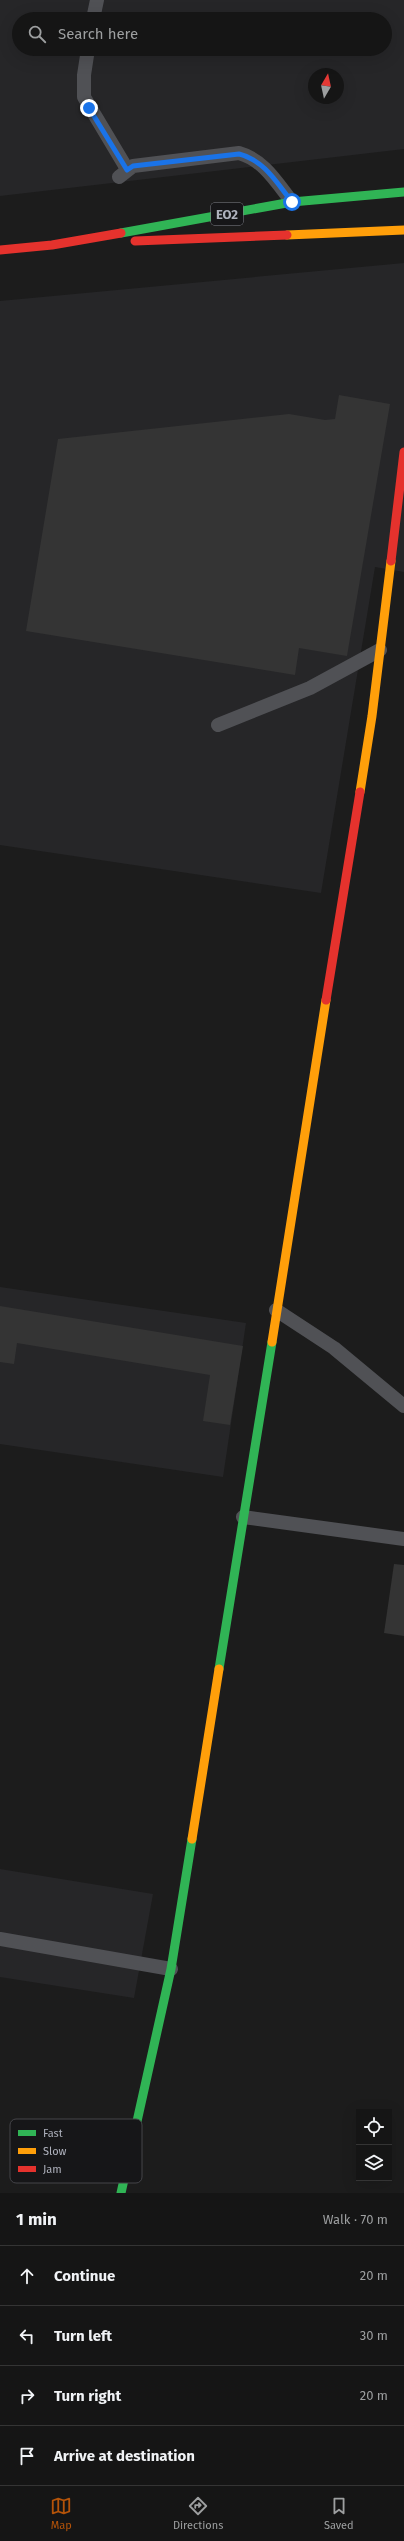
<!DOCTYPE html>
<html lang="en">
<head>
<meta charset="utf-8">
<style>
	:root { --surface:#151515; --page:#222; --text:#f1f3f6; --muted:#9d9fa0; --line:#343434; --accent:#b45309 }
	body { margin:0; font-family:"Fira Sans",sans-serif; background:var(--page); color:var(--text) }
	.controls { position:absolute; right:12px; bottom:12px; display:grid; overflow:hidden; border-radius:0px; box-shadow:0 4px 16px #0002 }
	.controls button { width:36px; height:36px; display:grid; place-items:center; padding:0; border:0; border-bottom:1px solid var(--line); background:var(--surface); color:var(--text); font:20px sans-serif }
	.compass { position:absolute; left:308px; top:68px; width:36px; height:36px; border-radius:50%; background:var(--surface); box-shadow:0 4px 16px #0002; rotate:9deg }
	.stop { position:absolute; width:12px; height:12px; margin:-9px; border:3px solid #1a73e8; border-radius:50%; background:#fff }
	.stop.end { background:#1a73e8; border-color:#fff; box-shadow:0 1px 4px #0008 }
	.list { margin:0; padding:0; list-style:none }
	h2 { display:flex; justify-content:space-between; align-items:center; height:52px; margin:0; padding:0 16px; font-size:17px }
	h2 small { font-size:13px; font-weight:400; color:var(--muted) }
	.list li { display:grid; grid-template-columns:26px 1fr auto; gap:12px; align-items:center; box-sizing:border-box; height:60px; padding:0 16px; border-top:1px solid var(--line) }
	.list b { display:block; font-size:15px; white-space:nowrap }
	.list em { font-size:13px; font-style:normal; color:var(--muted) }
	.icon { flex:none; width:22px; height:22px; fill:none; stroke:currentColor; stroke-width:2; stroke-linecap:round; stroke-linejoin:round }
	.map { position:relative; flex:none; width:404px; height:2193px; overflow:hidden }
	.search { position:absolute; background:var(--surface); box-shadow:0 4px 16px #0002; left:12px; right:12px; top:12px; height:44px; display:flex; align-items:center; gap:10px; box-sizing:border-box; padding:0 14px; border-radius:22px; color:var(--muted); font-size:15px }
	.sheet { height:292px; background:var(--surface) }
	nav { display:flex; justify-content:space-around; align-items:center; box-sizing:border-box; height:56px; border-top:1px solid var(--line); background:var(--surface); font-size:11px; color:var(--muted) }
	nav a { display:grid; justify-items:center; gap:2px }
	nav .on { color:var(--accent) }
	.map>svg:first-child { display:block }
</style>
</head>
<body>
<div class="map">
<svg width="404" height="2193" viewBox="0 0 404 2193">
	<rect width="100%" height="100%" fill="#1c1c1c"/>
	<g fill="#262628" fill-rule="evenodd">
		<path d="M0,0h404v149l-404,47zM19,19h366v30h-366zM314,74h24v24h-24z"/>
		<polygon points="404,263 404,572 375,567 321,893 0,845 0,301"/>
		<polygon points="0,1287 246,1323 223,1477 0,1444"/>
		<polygon points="0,1869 153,1894 134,1998 0,1977"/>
	</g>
	<g fill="#343434">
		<polygon points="339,395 390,404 347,656 299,648 295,675 26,631 58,439 289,414 325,420 335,419"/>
		<polygon points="0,1306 243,1346 230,1425 203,1421 210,1375 17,1343 14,1364 0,1362"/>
		<polygon points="394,1564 404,1565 404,1636 384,1633"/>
	</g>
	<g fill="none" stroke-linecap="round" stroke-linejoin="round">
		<g stroke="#505155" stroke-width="14">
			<polyline points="93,19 97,0"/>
			<polyline points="88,49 84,75 84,97 127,169"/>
			<path d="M119,177l14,-11 106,-13c25,7 38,30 53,49"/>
			<polyline points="218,725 310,688 380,650"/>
			<polyline points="276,1310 334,1348 404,1406"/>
			<polyline points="243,1517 404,1539"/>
			<polyline points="0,1939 171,1969"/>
		</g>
		<g stroke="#30b455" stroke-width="9">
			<polyline points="121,233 292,202 404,192"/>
			<polyline points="219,1669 272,1342"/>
			<polyline points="121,2193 171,1969 192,1839"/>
		</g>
		<g stroke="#ff9f0a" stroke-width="9">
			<polyline points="287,235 404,230"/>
			<polyline points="360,792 372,716 391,561"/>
			<polyline points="272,1342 326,1000"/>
			<polyline points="192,1839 219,1669"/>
		</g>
		<g stroke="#e5322d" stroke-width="9">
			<polyline points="135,241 287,235"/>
			<polyline points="0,250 52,245 121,233"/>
			<polyline points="391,561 404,452"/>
			<polyline points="326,1000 360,792"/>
		</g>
	</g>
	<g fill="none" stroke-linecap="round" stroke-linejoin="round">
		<path stroke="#1a73e8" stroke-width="5" d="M89,108l38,62 6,-4 106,-12c25,6 38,29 53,48"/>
	</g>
	<g text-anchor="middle" stroke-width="4" stroke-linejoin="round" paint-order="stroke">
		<rect fill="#161618" stroke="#80828b" stroke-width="1" x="211" y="203" width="32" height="22" rx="3"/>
		<g font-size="13" font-weight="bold" fill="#aeb1bc">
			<text x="227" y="219">ΕΟ2</text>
		</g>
	</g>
	<rect x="10" y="2119" width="132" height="64" rx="6" fill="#161618" stroke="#444449" stroke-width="1"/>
	<rect x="18" y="2130" width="18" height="6" fill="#30b455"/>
	<rect x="18" y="2148" width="18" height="6" fill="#ff9f0a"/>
	<rect x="18" y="2166" width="18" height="6" fill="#e5322d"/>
	<g font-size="11" fill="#aeb1bc">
		<text x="43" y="2137">Fast</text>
		<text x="43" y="2155">Slow</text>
		<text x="43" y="2173">Jam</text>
	</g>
</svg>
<div class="controls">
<button><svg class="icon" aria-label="locate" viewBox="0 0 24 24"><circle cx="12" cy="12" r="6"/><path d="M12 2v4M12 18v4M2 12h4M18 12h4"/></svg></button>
<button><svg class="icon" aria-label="layers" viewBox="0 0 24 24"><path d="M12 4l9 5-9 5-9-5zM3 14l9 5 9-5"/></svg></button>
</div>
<svg class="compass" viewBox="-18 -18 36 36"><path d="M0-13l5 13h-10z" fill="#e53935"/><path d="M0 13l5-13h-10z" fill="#9d9fa0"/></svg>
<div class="stop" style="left:292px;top:202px"></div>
<div class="stop end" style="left:89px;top:108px"></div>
<div class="search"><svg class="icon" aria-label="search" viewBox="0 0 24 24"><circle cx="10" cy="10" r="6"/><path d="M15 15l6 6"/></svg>Search here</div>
</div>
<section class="sheet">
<h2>1 min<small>Walk · 70 m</small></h2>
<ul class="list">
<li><svg class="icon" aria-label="ahead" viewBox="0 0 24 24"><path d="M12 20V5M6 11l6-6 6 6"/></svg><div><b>Continue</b></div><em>20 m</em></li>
<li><svg class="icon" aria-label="left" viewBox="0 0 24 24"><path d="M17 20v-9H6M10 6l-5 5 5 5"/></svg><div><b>Turn left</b></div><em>30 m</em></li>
<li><svg class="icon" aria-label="right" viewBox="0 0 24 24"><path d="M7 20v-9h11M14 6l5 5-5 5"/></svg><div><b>Turn right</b></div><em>20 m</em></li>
<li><svg class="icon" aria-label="arrive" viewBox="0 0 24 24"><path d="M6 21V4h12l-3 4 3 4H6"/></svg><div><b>Arrive at destination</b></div></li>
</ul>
</section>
<nav>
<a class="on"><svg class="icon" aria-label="map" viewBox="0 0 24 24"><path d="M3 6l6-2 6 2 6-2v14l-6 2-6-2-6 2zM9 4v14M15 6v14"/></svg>Map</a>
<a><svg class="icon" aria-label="directions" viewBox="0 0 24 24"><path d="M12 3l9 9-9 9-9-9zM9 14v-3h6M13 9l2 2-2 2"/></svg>Directions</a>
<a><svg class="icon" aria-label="saved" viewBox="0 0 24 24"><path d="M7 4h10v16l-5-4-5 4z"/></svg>Saved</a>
</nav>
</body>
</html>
